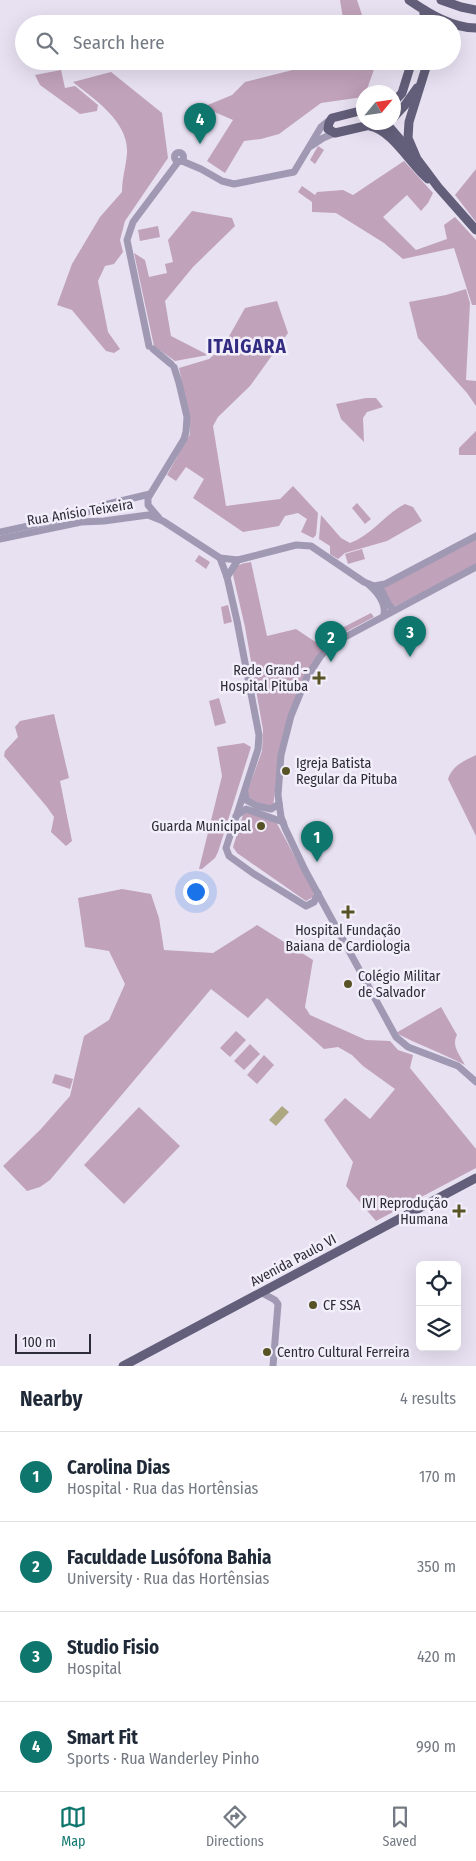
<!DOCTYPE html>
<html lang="en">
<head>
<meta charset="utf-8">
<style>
	:root { --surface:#fff; --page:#f2f2f3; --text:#1f2937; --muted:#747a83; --line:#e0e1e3; --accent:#0f766e }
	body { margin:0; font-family:"Fira Sans Condensed",sans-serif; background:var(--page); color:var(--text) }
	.controls { position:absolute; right:15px; bottom:15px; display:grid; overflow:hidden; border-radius:8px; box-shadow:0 5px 20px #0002 }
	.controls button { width:45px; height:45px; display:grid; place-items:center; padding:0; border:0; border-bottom:1px solid var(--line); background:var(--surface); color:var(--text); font:25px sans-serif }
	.compass { position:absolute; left:356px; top:85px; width:45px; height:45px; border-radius:50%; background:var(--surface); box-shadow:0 5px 20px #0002; rotate:61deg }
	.scale { position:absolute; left:15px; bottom:12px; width:76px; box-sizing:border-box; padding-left:5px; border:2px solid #2e2c39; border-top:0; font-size:14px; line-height:18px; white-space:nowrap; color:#2e2c39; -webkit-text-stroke:4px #f2eefa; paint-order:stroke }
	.you { position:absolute; left:195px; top:891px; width:18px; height:18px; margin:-12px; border:4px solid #fff; border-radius:50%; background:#1a73e8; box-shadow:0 0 0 8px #1a73e833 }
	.badge { display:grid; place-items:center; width:32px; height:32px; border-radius:50%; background:var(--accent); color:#fff; font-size:16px; font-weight:700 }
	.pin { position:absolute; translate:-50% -41px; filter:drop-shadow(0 1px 2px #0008) }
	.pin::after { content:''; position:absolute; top:26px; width:18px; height:15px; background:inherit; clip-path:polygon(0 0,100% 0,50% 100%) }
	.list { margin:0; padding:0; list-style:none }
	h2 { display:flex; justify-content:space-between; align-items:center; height:65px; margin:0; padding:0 20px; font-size:21px }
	h2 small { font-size:16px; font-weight:400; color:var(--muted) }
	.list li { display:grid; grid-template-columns:32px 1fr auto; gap:15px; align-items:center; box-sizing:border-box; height:90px; padding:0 20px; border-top:1px solid var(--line) }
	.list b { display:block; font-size:19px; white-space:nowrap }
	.list p { margin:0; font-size:16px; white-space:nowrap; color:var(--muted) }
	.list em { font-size:16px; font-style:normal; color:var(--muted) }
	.icon { flex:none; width:28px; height:28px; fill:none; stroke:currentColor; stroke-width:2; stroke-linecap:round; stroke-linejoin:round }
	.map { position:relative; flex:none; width:476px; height:1366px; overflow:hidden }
	.search { position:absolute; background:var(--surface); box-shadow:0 5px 20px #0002; left:15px; right:15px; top:15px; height:55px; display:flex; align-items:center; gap:12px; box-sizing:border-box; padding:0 18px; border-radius:28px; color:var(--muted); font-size:19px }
	.sheet { height:425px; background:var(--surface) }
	nav { display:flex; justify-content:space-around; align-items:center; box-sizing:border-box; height:70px; border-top:1px solid var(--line); background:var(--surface); font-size:14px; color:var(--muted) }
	nav a { display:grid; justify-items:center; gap:2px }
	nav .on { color:var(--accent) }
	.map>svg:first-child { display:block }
</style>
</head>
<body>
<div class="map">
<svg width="476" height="1366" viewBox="0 0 476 1366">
	<rect width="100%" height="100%" fill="#e8e1f2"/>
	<g fill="#c0a2bb">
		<polygon points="340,0 357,0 365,24 344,24"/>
		<polygon points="328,61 377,61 366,92 364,92 363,97 321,103 279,134 261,139 244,141 225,173 207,161 233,120 203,107 232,95 245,82"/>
		<polygon points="61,70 65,88 75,86 98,105 97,111 80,114 40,85 35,75"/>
		<path d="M111,72l51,41 6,45 -43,63 -5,19 3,12 -9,12 -9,2 -7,15 10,51 12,17 -6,4 -8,-2 -34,-41 -15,-5 15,-41 28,-47 22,-25c0,-14 4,-25 5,-39 2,-31 -33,-54 -54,-71z"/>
		<polygon points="318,146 324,150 315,164 310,160"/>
		<polygon points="404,161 433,193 428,203 421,211 407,195 383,217 416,250 447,239 444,225 455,217 476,240 476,305 472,305 454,248 403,259 384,243 336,213 312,212 312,202 298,192 302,186 315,195 317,192 343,190 353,195"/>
		<polygon points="476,169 476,222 455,195"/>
		<polygon points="192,211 232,218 235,226 193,267 165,301 171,336 208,355 175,361 154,346 134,253 145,260 149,277 167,273 165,264 173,262 168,240"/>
		<polygon points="158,226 160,237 140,241 138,230"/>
		<polygon points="466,289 470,303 466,380 476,381 476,406 467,393 418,338 409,302 446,295"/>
		<polygon points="277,301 288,333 250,386 218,417 213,426 226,506 280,499 293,486 318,513 316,535 313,538 301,532 307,519 298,513 285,516 279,526 243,532 193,498 204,479 186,467 176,481 167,475 190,434 190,420 179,368 209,359 223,347 245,308"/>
		<polygon points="366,398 376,398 383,407 367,412 363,418 364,442 341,419 336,404"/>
		<polygon points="476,431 476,455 459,455 459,448"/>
		<polygon points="357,503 371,519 365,524 352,508"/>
		<path d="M405,504l8,3 9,14 -35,20 -42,12 -7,6 -8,-5v-8l-11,-7 2,-24 20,23 9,5c22,-8 35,-29 55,-39z"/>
		<polygon points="476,538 476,565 392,608 382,588"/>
		<polygon points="362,549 365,559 348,564 345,554"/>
		<polygon points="199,555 210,562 206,569 195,561"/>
		<path d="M251,562l16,74 29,-7 24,16 20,-16 31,-16 3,4 -36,19 -15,14 -21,30 -21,63 -8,64 -23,-6 -3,-8 15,-42 1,-21 -18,-103 -12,-52c2,-11 8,-11 18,-13z"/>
		<polygon points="228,605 232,622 224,624 221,607"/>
		<polygon points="219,698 226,723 215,726 209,701"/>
		<polygon points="54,714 69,778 60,781 72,841 66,846 51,832 54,817 47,807 4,756 5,751 18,737 15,727 20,721"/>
		<polygon points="244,743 251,747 218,852 215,858 202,869 199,869 222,776 217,747"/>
		<path d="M476,755v81l-28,-57c5,-14 16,-18 28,-24z"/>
		<polygon points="247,812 275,820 314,892 313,897 306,901 237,853 233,847 243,815"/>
		<polygon points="122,889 151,894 159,918 164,950 213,953 257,925 313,960 305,1007 310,1015 366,1040 390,1041 398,1050 413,1055 410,1068 476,1149 476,1168 376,1221 346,1186 353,1162 324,1120 345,1098 370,1119 395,1089 363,1066 352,1055 338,1047 324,1049 267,998 248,1018 211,989 50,1180 40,1187 27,1191 3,1166 40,1130 70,1096 84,1036 109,1020 125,984 109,951 85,947 78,898"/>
		<path d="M441,1007l16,28c-6,11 3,20 8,30 -23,-12 -46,-20 -69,-32z"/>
		<polygon points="236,1031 246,1040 230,1057 220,1048"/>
		<polygon points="250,1044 260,1054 244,1070 234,1061"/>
		<polygon points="264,1055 274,1065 257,1084 247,1075"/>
		<polygon points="55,1074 73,1079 70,1089 52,1083"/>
		<polygon points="139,1107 180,1146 124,1204 84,1165"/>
	</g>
	<polygon fill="#ada882" points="282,1106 289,1112 276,1126 269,1120"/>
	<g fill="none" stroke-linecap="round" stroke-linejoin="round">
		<g stroke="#a099b3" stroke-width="7">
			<polyline points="311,146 323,138 335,133"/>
			<circle cx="179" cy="157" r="4.5"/>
			<polyline points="182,161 201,169 222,181 234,184 294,172 321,127 332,118"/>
			<polyline points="149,346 127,240 133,222 178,162"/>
			<polyline points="153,349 171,364"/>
			<polyline points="159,518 148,505 148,498 184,439 186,432 187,417 179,383 174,367"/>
			<polyline points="0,532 79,515 108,504 150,494"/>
			<polyline points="0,539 81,522 104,521 148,515 163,521 220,558 238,560 296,545 311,546 364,582 374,586 385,584 476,536"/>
			<polyline points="220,558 227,577 237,621 259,735 258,749 226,848 229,856 254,874 306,906 314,902 318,893"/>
			<polyline points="476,567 332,644 320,657 307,677 291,716 281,755 278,795 281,817 285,828 305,870 396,1037 408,1047 458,1066 476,1082"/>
			<polyline points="227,577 238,560"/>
			<path d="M369,585c9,8 17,18 15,30"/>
			<polyline points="379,586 389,605 393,610"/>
			<polyline points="245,793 246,800 257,806 271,809 279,804"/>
			<polyline points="236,816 246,809 283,822"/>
			<polyline points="262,1293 275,1300 278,1304 273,1366"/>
		</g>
		<g stroke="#635e79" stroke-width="9">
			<path d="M409,0c19,13 43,28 67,28"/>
			<polyline points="441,0 461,7 476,10"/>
			<polyline points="424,24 424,10"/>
			<polyline points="428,61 409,122 408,138 417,159 438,187 476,230"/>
			<polyline points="394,102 402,93 412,61"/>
			<polyline points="364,110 332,118 329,123 328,129 335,133 383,122"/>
			<polyline points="394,117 405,105 417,88"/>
			<polyline points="385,122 410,151"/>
			<path d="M370,126c22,4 41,39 58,53"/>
			<polyline points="123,1366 476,1178"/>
		</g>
	</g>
	<g fill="#585324" stroke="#f2eefa" stroke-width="2">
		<path d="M316.5 670.5h5v5h5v5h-5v5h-5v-5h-5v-5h5z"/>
		<circle cx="286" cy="771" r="5"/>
		<circle cx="261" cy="826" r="5"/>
		<path d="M345.5 904.5h5v5h5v5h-5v5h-5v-5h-5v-5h5z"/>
		<circle cx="348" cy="984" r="5"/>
		<path d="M456.5 1203.5h5v5h5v5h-5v5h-5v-5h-5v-5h5z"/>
		<circle cx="313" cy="1305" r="5"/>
		<circle cx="267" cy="1352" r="5"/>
	</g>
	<g text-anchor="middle" stroke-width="5" stroke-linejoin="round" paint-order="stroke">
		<g font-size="14" fill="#2e2c39" stroke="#f2eefa">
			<text transform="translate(80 512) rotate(-9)" y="5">Rua Anísio Teixeira</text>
			<text transform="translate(293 1260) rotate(-28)" y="5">Avenida Paulo VI</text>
		</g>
		<g font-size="14" fill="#2e2c39" stroke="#f2eefa" text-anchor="start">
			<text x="308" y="675" text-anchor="end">Rede Grand -<tspan x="308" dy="16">Hospital Pituba</tspan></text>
			<text x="296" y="768">Igreja Batista<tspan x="296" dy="16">Regular da Pituba</tspan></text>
			<text x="251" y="831" text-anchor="end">Guarda Municipal</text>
			<text x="348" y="935" text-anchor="middle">Hospital Fundação<tspan x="348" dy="16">Baiana de Cardiologia</tspan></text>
			<text x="358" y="981">Colégio Militar<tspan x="358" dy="16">de Salvador</tspan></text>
			<text x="448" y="1208" text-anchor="end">IVI Reprodução<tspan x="448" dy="16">Humana</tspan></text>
			<text x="323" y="1310">CF SSA</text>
			<text x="277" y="1357">Centro Cultural Ferreira</text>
		</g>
		<g font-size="19" font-weight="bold" letter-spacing="1" fill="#322b82" stroke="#f2eefa">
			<text x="247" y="353">ITAIGARA</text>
		</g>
	</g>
</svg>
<div class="controls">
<button><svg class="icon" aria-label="locate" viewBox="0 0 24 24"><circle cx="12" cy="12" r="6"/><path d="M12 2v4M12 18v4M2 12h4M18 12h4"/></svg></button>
<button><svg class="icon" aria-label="layers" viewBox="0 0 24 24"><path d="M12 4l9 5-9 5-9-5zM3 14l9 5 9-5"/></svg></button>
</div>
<svg class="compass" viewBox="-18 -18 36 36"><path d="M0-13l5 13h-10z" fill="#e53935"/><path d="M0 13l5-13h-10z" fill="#747a83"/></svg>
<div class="scale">100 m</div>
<div class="you"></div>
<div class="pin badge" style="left:317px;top:862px">1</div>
<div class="pin badge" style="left:331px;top:662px">2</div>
<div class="pin badge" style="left:410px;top:657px">3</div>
<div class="pin badge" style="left:200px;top:144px">4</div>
<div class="search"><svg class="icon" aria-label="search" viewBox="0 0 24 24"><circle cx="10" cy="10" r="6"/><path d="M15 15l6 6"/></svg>Search here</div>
</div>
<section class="sheet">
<h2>Nearby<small>4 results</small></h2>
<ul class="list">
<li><span class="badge">1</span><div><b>Carolina Dias</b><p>Hospital · Rua das Hortênsias</p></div><em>170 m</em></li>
<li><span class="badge">2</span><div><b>Faculdade Lusófona Bahia</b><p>University · Rua das Hortênsias</p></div><em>350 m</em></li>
<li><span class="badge">3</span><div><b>Studio Fisio</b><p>Hospital</p></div><em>420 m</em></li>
<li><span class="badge">4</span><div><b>Smart Fit</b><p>Sports · Rua Wanderley Pinho</p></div><em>990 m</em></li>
</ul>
</section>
<nav>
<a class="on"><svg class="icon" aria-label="map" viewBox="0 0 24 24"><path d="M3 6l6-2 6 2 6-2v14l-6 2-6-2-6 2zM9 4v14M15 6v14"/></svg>Map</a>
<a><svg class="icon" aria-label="directions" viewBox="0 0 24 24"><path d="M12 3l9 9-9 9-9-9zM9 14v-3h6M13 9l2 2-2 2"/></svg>Directions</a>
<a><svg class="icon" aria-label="saved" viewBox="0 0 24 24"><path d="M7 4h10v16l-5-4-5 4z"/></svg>Saved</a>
</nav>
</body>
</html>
